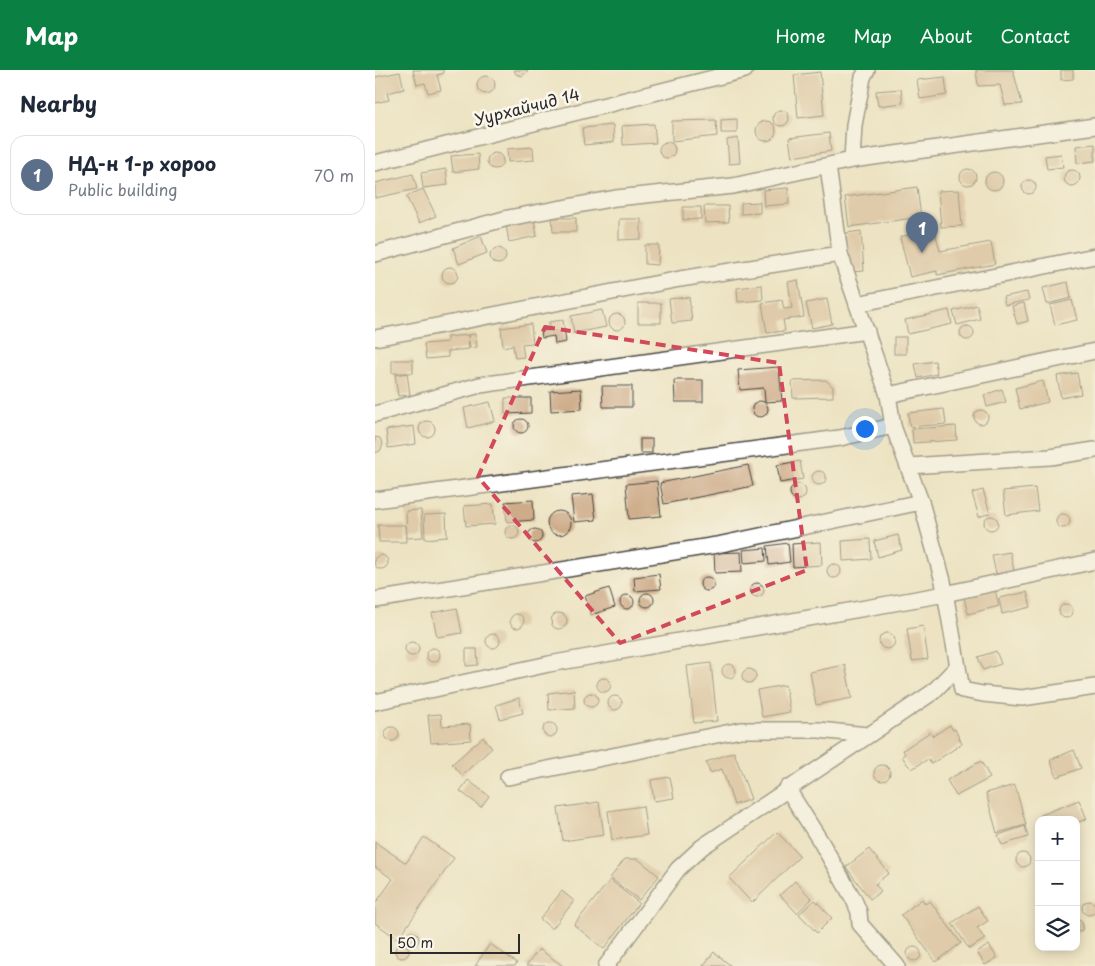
<!DOCTYPE html>
<html lang="en">
<head>
<meta charset="utf-8">
<style>
	:root { --surface:#fff; --page:#f2f2f3; --text:#1f2937; --muted:#747a83; --line:#e0e1e3; --accent:#0b8043 }
	body { margin:0; font-family:"Playpen Sans",sans-serif; background:var(--page); color:var(--text) }
	.controls { position:absolute; right:15px; bottom:15px; display:grid; overflow:hidden; border-radius:10px; box-shadow:0 2px 12px #0003 }
	.controls button { width:45px; height:45px; display:grid; place-items:center; padding:0; border:0; border-bottom:1px solid var(--line); background:var(--surface); color:var(--text); font:25px sans-serif }
	.scale { position:absolute; left:15px; bottom:12px; width:130px; box-sizing:border-box; padding-left:5px; border:2px solid #2b2b2b; border-top:0; font-size:14px; line-height:18px; white-space:nowrap; color:#2b2b2b; -webkit-text-stroke:4px #fbf7ec; paint-order:stroke }
	.you { position:absolute; left:489px; top:358px; width:18px; height:18px; margin:-12px; border:4px solid #fff; border-radius:50%; background:#1a73e8; box-shadow:0 0 0 8px #1a73e833 }
	.badge { display:grid; place-items:center; width:32px; height:32px; border-radius:50%; background:var(--accent); color:#fff; font-size:16px; font-weight:700 }
	.pin { position:absolute; translate:-50% -41px; filter:drop-shadow(0 1px 2px #0008) }
	.pin::after { content:''; position:absolute; top:26px; width:18px; height:15px; background:inherit; clip-path:polygon(0 0,100% 0,50% 100%) }
	.list { margin:0; padding:0; list-style:none }
	h2 { display:flex; justify-content:space-between; align-items:center; height:65px; margin:0; padding:0 20px; font-size:21px }
	h2 small { font-size:16px; font-weight:400; color:var(--muted) }
	.list li { display:grid; grid-template-columns:32px 1fr auto; gap:15px; align-items:center; box-sizing:border-box; height:80px; margin:0 10px 10px; padding:0 10px; border:1px solid var(--line); border-radius:15px }
	.list b { display:block; font-size:19px; white-space:nowrap }
	.list p { margin:0; font-size:16px; white-space:nowrap; color:var(--muted) }
	.list em { font-size:16px; font-style:normal; color:var(--muted) }
	.icon { flex:none; width:28px; height:28px; fill:none; stroke:currentColor; stroke-width:2; stroke-linecap:round; stroke-linejoin:round }
	.map { position:relative; flex:none; width:720px; height:896px; overflow:hidden }
	header { display:flex; align-items:center; gap:30px; box-sizing:border-box; height:70px; padding:0 25px; background:var(--accent); color:#fff }
	header strong { font-size:24px }
	nav { display:flex; gap:28px; margin-inline-start:auto; font-size:18px }
	main { display:flex }
	aside { flex:1; background:var(--surface) }
	.map>svg:first-child { display:block }
</style>
</head>
<body>
<header>
<strong>Map</strong>
<nav><a>Home</a><a>Map</a><a>About</a><a>Contact</a></nav>
</header>
<main>
<aside>
<h2>Nearby<small></small></h2>
<ul class="list">
<li><span class="badge" style="background:#5c6f8a">1</span><div><b>НД-н 1-р хороо</b><p>Public building</p></div><em>70 m</em></li>
</ul>
</aside>
<div class="map">
<svg width="720" height="896" viewBox="0 0 720 896">
	<rect width="100%" height="100%" fill="#fbf7ec"/>
	<filter id="ink" filterUnits="userSpaceOnUse"><feTurbulence type="fractalNoise" baseFrequency=".02" numOctaves="2"/><feDisplacementMap in="SourceGraphic" scale="10" xChannelSelector="R" yChannelSelector="G"/><feConvolveMatrix kernelMatrix="1 2 1 2 8 2 1 2 1" color-interpolation-filters="sRGB"/></filter>
	<filter id="wash" filterUnits="userSpaceOnUse"><feTurbulence type="fractalNoise" baseFrequency=".0096" numOctaves="4" result="noise"/><feDisplacementMap in="SourceGraphic" scale="20" xChannelSelector="R" yChannelSelector="G"/><feGaussianBlur stdDeviation="1.12" result="paint"/><feColorMatrix in="noise" values="0 0 0 0 0 0 0 0 0 0 0 0 0 0 0 0 0 1.4 0 .05"/><feComposite in="paint" operator="in"/></filter>
	<g filter="url(#wash)">
		<rect width="100%" height="100%" fill="#ede3c3"/>
		<g id="blocks">
			<g fill="#ceac89">
				<polygon points="38,0 68,0 69,3 62,5 66,20 53,23 50,13 42,15"/>
				<polygon points="139,0 153,0 147,6 141,4"/>
				<polygon points="601,0 638,0 647,34 630,35 625,15 603,16"/>
				<polygon points="686,0 698,0 698,9 686,10"/>
				<polygon points="25,2 29,19 12,23 14,30 0,33 0,7"/>
				<polygon points="445,2 449,45 423,48 419,5"/>
				<circle cx="111" cy="15" r="9"/>
				<polygon points="570,7 572,25 545,29 542,10"/>
				<polygon points="526,19 528,33 503,36 501,21"/>
				<circle cx="406" cy="48" r="8"/>
				<polygon points="362,49 362,63 346,63 346,50"/>
				<polygon points="341,50 342,66 297,71 297,51"/>
				<circle cx="391" cy="61" r="10"/>
				<polygon points="279,54 281,73 248,75 247,56"/>
				<polygon points="238,55 239,72 209,75 207,58"/>
				<polygon points="454,63 456,81 417,87 414,68"/>
				<polygon points="363,68 365,93 354,94 352,70"/>
				<circle cx="292" cy="80" r="8"/>
				<polygon points="720,74 720,91 702,93 701,76"/>
				<polygon points="158,77 159,90 133,92 132,79"/>
				<circle cx="120" cy="91" r="8"/>
				<polygon points="103,84 104,99 78,102 76,86"/>
				<polygon points="686,84 688,97 672,99 670,86"/>
				<circle cx="593" cy="107" r="8"/>
				<polygon points="71,99 73,115 48,118 46,103"/>
				<circle cx="697" cy="108" r="8"/>
				<circle cx="619" cy="111" r="9"/>
				<polygon points="38,104 42,119 0,128 0,113"/>
				<circle cx="654" cy="117" r="7"/>
				<polygon points="542,117 546,147 474,157 470,127"/>
				<polygon points="413,118 414,134 389,136 388,120"/>
				<polygon points="48,119 61,146 44,153 31,126"/>
				<polygon points="584,120 587,156 566,157 563,121"/>
				<polygon points="385,132 385,143 366,144 366,133"/>
				<polygon points="329,136 353,136 354,152 330,153"/>
				<polygon points="308,137 326,137 326,149 308,150"/>
				<polygon points="177,148 201,148 201,162 178,162"/>
				<polygon points="159,149 162,166 134,172 131,155"/>
				<polygon points="244,149 266,149 266,169 244,170"/>
				<polygon points="559,158 565,181 616,172 620,194 562,205 562,201 535,207 525,167"/>
				<polygon points="486,161 489,201 474,202 471,163"/>
				<polygon points="106,166 112,183 84,194 78,178"/>
				<polygon points="270,175 284,175 283,195 270,194"/>
				<circle cx="123" cy="186" r="8"/>
				<circle cx="75" cy="205" r="8"/>
				<polygon points="423,210 429,247 408,250 410,261 392,263 387,233 407,230 409,239 417,238 413,212"/>
				<polygon points="693,212 696,228 672,234 668,218"/>
				<polygon points="387,215 388,230 363,232 362,218"/>
				<polygon points="652,222 654,230 630,235 628,227"/>
				<polygon points="314,227 317,251 297,253 294,229"/>
				<polygon points="452,229 457,254 437,258 431,233"/>
				<polygon points="697,230 702,250 680,255 675,235"/>
				<rect x="263" y="233" width="23" height="20"/>
				<polygon points="649,233 653,251 642,254 637,236"/>
				<polygon points="602,235 605,249 582,255 578,241"/>
				<polygon points="227,240 231,257 199,263 196,246"/>
				<polygon points="574,240 577,254 533,264 530,250"/>
				<circle cx="242" cy="252" r="8"/>
				<polygon points="188,250 191,272 180,274 179,266 167,268 166,261 175,260 174,252"/>
				<polygon points="156,254 158,273 147,274 149,287 140,288 138,275 128,277 126,258"/>
				<circle cx="592" cy="263" r="7"/>
				<polygon points="100,264 102,277 95,278 93,265"/>
				<polygon points="93,265 94,279 73,281 73,287 51,289 49,274 72,272 72,267"/>
				<rect x="519" y="267" width="12" height="17"/>
				<rect x="17" y="290" width="21" height="13"/>
				<polygon points="560,291 562,304 543,308 540,294"/>
				<polygon points="404,297 407,331 390,332 389,318 365,320 363,300"/>
				<polygon points="32,303 35,325 23,326 20,305"/>
				<polygon points="702,303 706,324 686,328 682,306"/>
				<polygon points="299,310 328,310 328,332 300,332"/>
				<polygon points="451,310 458,317 458,327 418,328 417,311"/>
				<polygon points="668,311 673,332 645,339 640,318"/>
				<polygon points="227,316 257,316 257,337 228,337"/>
				<polygon points="206,319 207,339 176,341 175,321"/>
				<polygon points="627,319 631,332 612,337 609,325"/>
				<polygon points="130,328 156,328 156,343 130,344"/>
				<circle cx="385" cy="339" r="8"/>
				<polygon points="115,332 120,351 93,358 89,338"/>
				<polygon points="569,339 571,354 535,357 533,343"/>
				<circle cx="606" cy="347" r="7"/>
				<circle cx="146" cy="356" r="7"/>
				<circle cx="52" cy="359" r="8"/>
				<polygon points="39,356 41,374 13,378 11,360"/>
				<polygon points="581,356 582,370 538,373 537,359"/>
				<polygon points="0,367 5,368 8,375 5,381 0,383"/>
				<rect x="265" y="369" width="12" height="14"/>
				<polygon points="425,391 428,409 405,413 402,395"/>
				<polygon points="373,395 378,416 289,434 285,413"/>
				<circle cx="444" cy="408" r="7"/>
				<polygon points="282,411 286,446 254,449 251,414"/>
				<circle cx="423" cy="422" r="8"/>
				<polygon points="660,418 663,441 631,445 628,421"/>
				<polygon points="608,420 615,443 604,447 597,423"/>
				<polygon points="218,424 221,450 199,452 196,426"/>
				<polygon points="158,430 159,450 132,452 130,432"/>
				<polygon points="118,434 120,454 91,456 89,436"/>
				<polygon points="46,440 48,467 32,468 31,441"/>
				<circle cx="184" cy="453" r="12"/>
				<circle cx="688" cy="451" r="7"/>
				<polygon points="71,444 72,467 50,469 49,445"/>
				<circle cx="616" cy="453" r="7"/>
				<circle cx="137" cy="462" r="7"/>
				<polygon points="3,455 30,455 31,472 4,472"/>
				<circle cx="160" cy="466" r="7"/>
				<polygon points="523,465 527,480 503,487 499,471"/>
				<polygon points="495,469 496,489 468,491 467,471"/>
				<polygon points="446,472 447,495 418,497 417,474"/>
				<polygon points="413,473 415,492 394,495 392,476"/>
				<polygon points="390,478 391,491 369,493 368,480"/>
				<polygon points="366,482 367,502 340,503 339,483"/>
				<polygon points="635,482 639,501 621,504 617,485"/>
				<circle cx="6" cy="492" r="7"/>
				<circle cx="459" cy="501" r="7"/>
				<polygon points="284,504 286,519 260,521 259,507"/>
				<circle cx="332" cy="514" r="7"/>
				<circle cx="382" cy="520" r="7"/>
				<polygon points="234,518 240,537 216,545 210,526"/>
				<polygon points="620,520 624,536 593,544 589,528"/>
				<polygon points="652,522 656,537 627,544 624,528"/>
				<circle cx="272" cy="530" r="7"/>
				<circle cx="252" cy="532" r="7"/>
				<circle cx="691" cy="541" r="7"/>
				<polygon points="82,538 87,563 62,567 57,543"/>
				<circle cx="184" cy="551" r="8"/>
				<circle cx="142" cy="551" r="7"/>
				<polygon points="548,556 553,589 537,591 532,559"/>
				<circle cx="512" cy="571" r="8"/>
				<circle cx="118" cy="571" r="7"/>
				<circle cx="37" cy="579" r="7"/>
				<circle cx="58" cy="585" r="7"/>
				<polygon points="91,579 102,579 103,595 91,596"/>
				<polygon points="621,581 626,594 608,600 603,587"/>
				<polygon points="336,593 342,651 319,653 312,596"/>
				<circle cx="354" cy="601" r="7"/>
				<polygon points="470,595 477,628 441,635 435,602"/>
				<circle cx="374" cy="606" r="7"/>
				<circle cx="229" cy="615" r="7"/>
				<polygon points="410,615 415,642 387,647 382,620"/>
				<polygon points="199,620 200,638 174,640 173,623"/>
				<circle cx="216" cy="630" r="7"/>
				<circle cx="240" cy="633" r="7"/>
				<polygon points="144,628 148,643 125,649 121,635"/>
				<polygon points="66,644 67,656 95,654 96,670 56,673 53,645"/>
				<circle cx="175" cy="660" r="7"/>
				<polygon points="575,655 578,660 580,659 587,674 556,694 553,689 537,699 532,694 527,686 530,684 528,680 555,662 558,666"/>
				<circle cx="17" cy="664" r="7"/>
				<polygon points="108,667 117,678 87,705 77,694"/>
				<polygon points="699,680 706,698 682,707 675,690"/>
				<polygon points="359,682 376,729 359,735 347,699 335,703 331,692"/>
				<polygon points="606,691 615,708 581,726 572,710"/>
				<circle cx="507" cy="703" r="8"/>
				<polygon points="295,707 299,728 279,731 276,710"/>
				<polygon points="93,710 114,726 106,737 85,721"/>
				<polygon points="640,715 651,755 622,763 611,723"/>
				<polygon points="704,730 712,749 701,753 701,750 668,750 666,745"/>
				<polygon points="224,732 229,765 188,771 183,738"/>
				<polygon points="268,736 272,765 237,770 233,741"/>
				<polygon points="650,756 653,767 627,775 623,765"/>
				<polygon points="402,762 425,786 377,833 354,808"/>
				<polygon points="49,767 79,788 23,869 0,853 0,834 18,809 0,797 0,772 31,793"/>
				<polygon points="494,779 514,803 500,814 506,821 495,829 471,797"/>
				<circle cx="648" cy="790" r="7"/>
				<polygon points="250,789 263,789 284,806 264,830 235,808"/>
				<polygon points="235,810 264,833 229,879 199,855"/>
				<polygon points="420,811 437,829 422,843 405,825"/>
				<polygon points="187,821 199,831 177,859 165,849"/>
				<polygon points="547,829 550,834 555,831 586,873 561,892 526,845"/>
				<polygon points="440,830 457,848 442,863 424,844"/>
				<circle cx="714" cy="838" r="7"/>
				<polygon points="603,836 613,851 602,858 610,869 594,879 577,853"/>
				<polygon points="701,849 706,850 708,855 707,860 701,863"/>
				<circle cx="37" cy="869" r="7"/>
				<circle cx="27" cy="881" r="7"/>
				<polygon points="115,874 142,893 140,896 100,896"/>
				<polygon points="614,875 622,888 610,895 602,882"/>
				<circle cx="539" cy="884" r="7"/>
				<polygon points="164,879 188,896 151,896"/>
				<polygon points="339,882 356,896 328,896"/>
			</g>
		</g>
	</g>
	<g filter="url(#ink)">
		<use href="#blocks" fill-opacity="0" stroke="#484742" stroke-width="1"/>
		<g fill="none" stroke-linecap="round" stroke-linejoin="round">
			<defs>
				<g id="street">
					<polyline points="477,90 479,55 488,7 492,0"/>
					<polyline points="0,93 370,0"/>
					<polyline points="453,96 465,184 482,234"/>
					<polyline points="0,184 133,148 241,128 358,116 477,90 720,56"/>
					<polyline points="720,186 482,234 513,325 518,356 546,432 568,511 587,620 608,624 647,628 720,617"/>
					<polyline points="0,268 305,209 465,184"/>
					<polyline points="513,325 720,281"/>
					<polyline points="0,344 105,315 492,261"/>
					<polyline points="534,396 675,387 720,380"/>
					<polyline points="0,430 465,368 518,356"/>
					<polyline points="0,530 342,475 546,432"/>
					<polyline points="0,632 174,594 570,524 720,491"/>
					<polyline points="133,707 366,660 444,660 492,665"/>
					<polyline points="412,718 446,772 479,830 484,842 485,854 522,896"/>
					<polyline points="231,896 303,799 327,777 558,622 582,597"/>
				</g>
			</defs>
			<use href="#street" stroke="#484742" stroke-width="18"/>
			<use href="#street" stroke="#fff" stroke-width="15"/>
		</g>
	</g>
	<path d="M0 0H720V896H0ZM170,257l234,36 28,207 -187,73 -142,-166z" fill="#ede3c3" fill-opacity=".55" fill-rule="evenodd"/>
	<path fill="none" stroke="#d1495b" stroke-width="4" stroke-dasharray="10 6" stroke-linejoin="round" d="M170,257l234,36 28,207 -187,73 -142,-166z"/>
	<g text-anchor="middle" stroke-width="5" stroke-linejoin="round" paint-order="stroke">
		<g font-size="16" fill="#2b2b2b" stroke="#fbf7ec">
			<text transform="translate(152 37) rotate(-14)" y="6">Уурхайчид 14</text>
		</g>
	</g>
</svg>
<div class="controls">
<button>+</button>
<button>−</button>
<button><svg class="icon" aria-label="layers" viewBox="0 0 24 24"><path d="M12 4l9 5-9 5-9-5zM3 14l9 5 9-5"/></svg></button>
</div>
<div class="scale">50 m</div>
<div class="you"></div>
<div class="pin badge" style="left:547px;top:183px;background:#5c6f8a">1</div>
</div>
</main>
</body>
</html>
